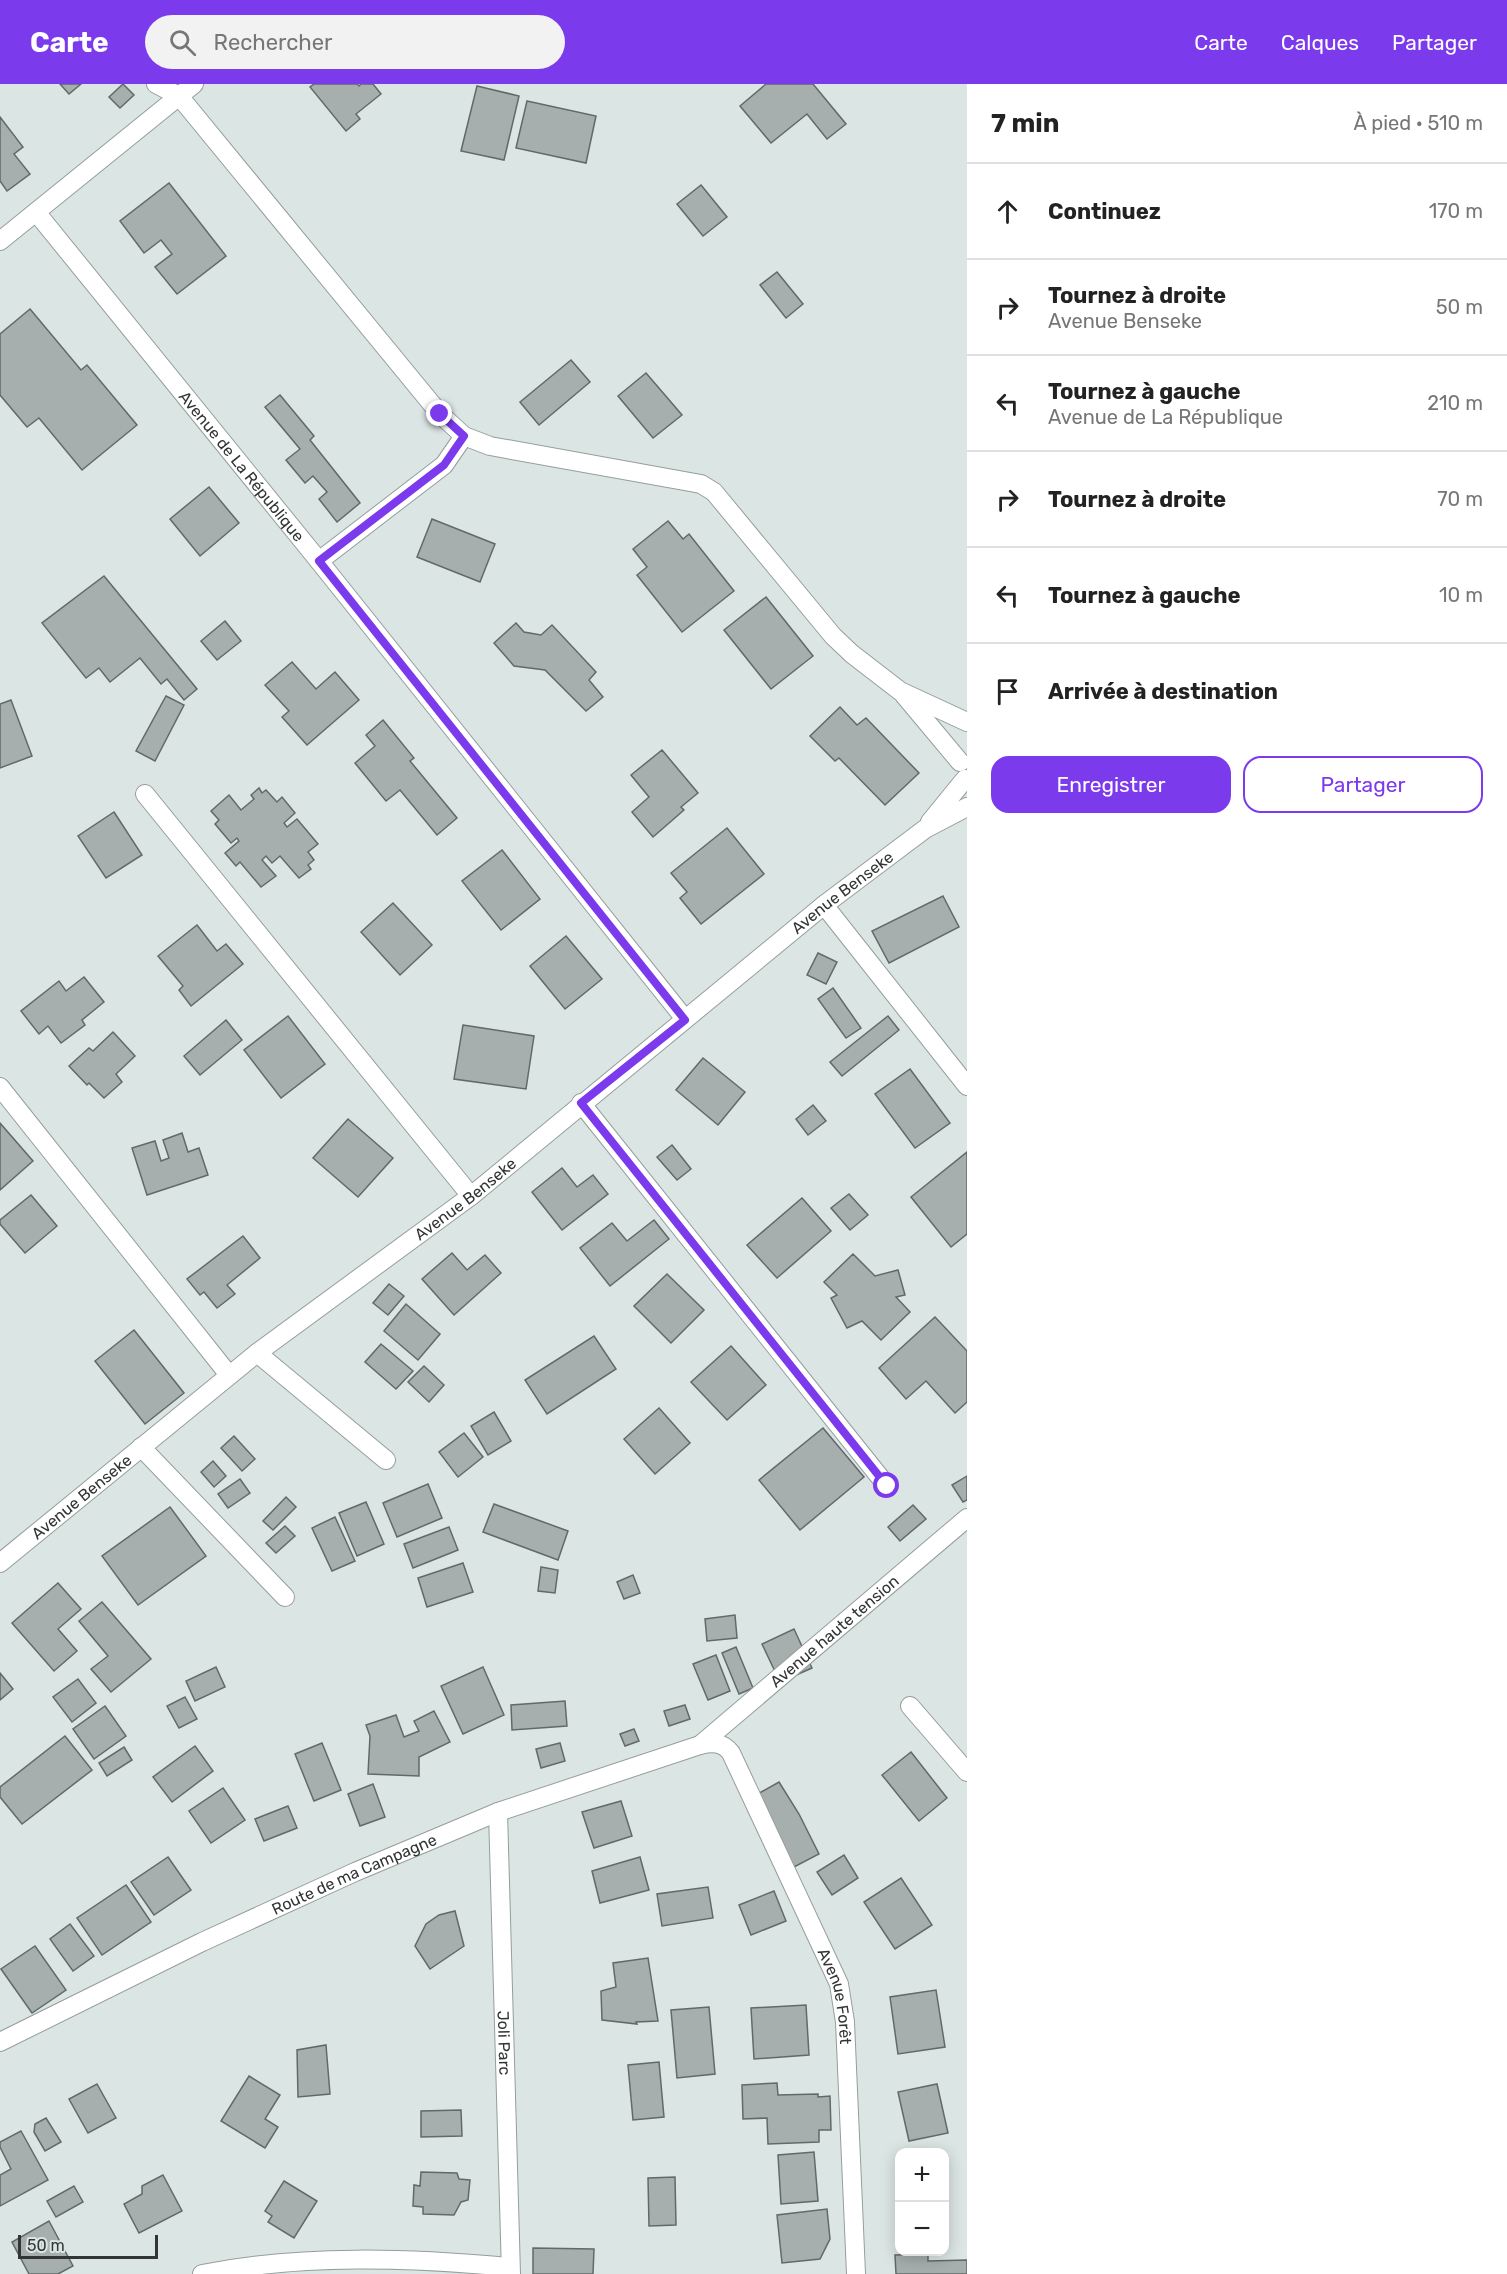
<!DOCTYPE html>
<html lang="fr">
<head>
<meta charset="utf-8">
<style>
	:root { --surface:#fff; --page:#f2f2f2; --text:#222; --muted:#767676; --line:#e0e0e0; --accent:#7c3aed }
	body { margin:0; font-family:Rubik,sans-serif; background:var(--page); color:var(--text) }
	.controls { position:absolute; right:18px; bottom:18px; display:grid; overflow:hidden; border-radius:12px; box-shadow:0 3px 15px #0003 }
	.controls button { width:54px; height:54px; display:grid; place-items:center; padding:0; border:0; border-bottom:2px solid var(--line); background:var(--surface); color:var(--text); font:30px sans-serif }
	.scale { position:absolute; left:18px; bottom:15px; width:140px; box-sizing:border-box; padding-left:6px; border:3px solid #313534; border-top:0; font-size:16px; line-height:21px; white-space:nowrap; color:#313534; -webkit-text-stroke:4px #dbe5e3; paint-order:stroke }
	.stop { position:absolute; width:18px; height:18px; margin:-14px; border:4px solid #7c3aed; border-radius:50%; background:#fff }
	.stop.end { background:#7c3aed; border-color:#fff; box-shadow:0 2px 6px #0008 }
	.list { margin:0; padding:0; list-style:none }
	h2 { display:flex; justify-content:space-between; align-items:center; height:78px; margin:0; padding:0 24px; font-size:26px }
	h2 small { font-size:20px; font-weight:400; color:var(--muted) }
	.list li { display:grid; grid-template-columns:39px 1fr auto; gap:18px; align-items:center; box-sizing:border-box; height:96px; padding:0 24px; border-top:2px solid var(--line) }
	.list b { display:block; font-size:22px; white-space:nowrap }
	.list p { margin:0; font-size:20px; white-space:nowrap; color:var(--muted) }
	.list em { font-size:20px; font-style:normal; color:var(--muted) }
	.actions { display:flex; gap:12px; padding:18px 24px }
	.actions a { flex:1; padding:14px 0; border:2px solid var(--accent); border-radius:18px; text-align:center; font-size:21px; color:var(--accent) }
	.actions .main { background:var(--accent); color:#fff }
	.icon { flex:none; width:33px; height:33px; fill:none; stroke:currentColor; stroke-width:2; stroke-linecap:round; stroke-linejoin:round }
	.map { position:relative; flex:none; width:967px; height:2190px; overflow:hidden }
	header { display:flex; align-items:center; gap:36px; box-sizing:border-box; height:84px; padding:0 30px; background:var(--accent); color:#fff }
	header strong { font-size:28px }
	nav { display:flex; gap:33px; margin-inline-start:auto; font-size:21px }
	.search { width:420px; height:54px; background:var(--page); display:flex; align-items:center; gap:15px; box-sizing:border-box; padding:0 21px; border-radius:33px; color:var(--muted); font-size:22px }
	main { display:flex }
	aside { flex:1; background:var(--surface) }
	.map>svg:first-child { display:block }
</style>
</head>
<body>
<header>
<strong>Carte</strong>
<div class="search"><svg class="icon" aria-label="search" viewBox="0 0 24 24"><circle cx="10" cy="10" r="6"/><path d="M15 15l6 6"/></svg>Rechercher</div>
<nav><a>Carte</a><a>Calques</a><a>Partager</a></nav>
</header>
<main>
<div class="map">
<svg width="967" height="2190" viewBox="0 0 967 2190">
	<rect width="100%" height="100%" fill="#dbe5e3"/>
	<g fill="#a6afae" stroke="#616a68" stroke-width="1.5">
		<polygon points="60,0 81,0 69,10"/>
		<polygon points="123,0 134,11 120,24 109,13"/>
		<polygon points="314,0 357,0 359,2 361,0 373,0 381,10 356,30 360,35 346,47 310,3"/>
		<polygon points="766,0 813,0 846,40 827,55 807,30 771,59 740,22"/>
		<polygon points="477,2 519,12 504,76 461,67"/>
		<polygon points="527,17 596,32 586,79 516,64"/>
		<polygon points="0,33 23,63 14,70 30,90 7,107 0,97"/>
		<polygon points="169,99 226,172 177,210 155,183 172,170 161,156 144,169 120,137"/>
		<polygon points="701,101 727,133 703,152 677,120"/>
		<polygon points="777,188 803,220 786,234 760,201"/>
		<polygon points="30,225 81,286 87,281 137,341 82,386 39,334 27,343 0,311 0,250"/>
		<polygon points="571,276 590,298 539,341 520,318"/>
		<polygon points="646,289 682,331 653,354 618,312"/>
		<polygon points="280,311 314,352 310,356 360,419 337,438 319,415 327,408 313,392 305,399 286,376 300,365 265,323"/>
		<polygon points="209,403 239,439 200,472 170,435"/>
		<polygon points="432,435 495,460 480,498 417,473"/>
		<polygon points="668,437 683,455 689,450 734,507 682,548 637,491 647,483 633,465"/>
		<polygon points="104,492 197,605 184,616 167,595 161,600 140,574 110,598 99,584 86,594 42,539"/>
		<polygon points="766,513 813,572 771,605 724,546"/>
		<polygon points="225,537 241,557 217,576 201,557"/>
		<polygon points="516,539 524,548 541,551 552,541 596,588 589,596 603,613 586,627 545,586 514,582 494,559"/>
		<polygon points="292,578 316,605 335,588 359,616 307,661 282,633 289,627 265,601"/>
		<polygon points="166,612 184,621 155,677 136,667"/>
		<polygon points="11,616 32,672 0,684 0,620"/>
		<polygon points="840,623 857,641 866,634 919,689 885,721 839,674 835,677 810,652"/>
		<polygon points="383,636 414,674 410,677 457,734 437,751 400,706 386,717 355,679 375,662 366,651"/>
		<polygon points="662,666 698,709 681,723 684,726 653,753 632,728 649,713 631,691"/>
		<polygon points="259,704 262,709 266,706 277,718 282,713 295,729 284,739 287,743 297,735 318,760 308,768 314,776 308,781 311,785 299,794 280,772 272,779 266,772 262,776 276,792 261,803 240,778 236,782 225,769 239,757 237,754 231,759 215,740 219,736 211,727 229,711 241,726 254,715 251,711"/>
		<polygon points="114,728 142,771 106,794 78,752"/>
		<polygon points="727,744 764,790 701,840 680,814 687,808 671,789"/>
		<polygon points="502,766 540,815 501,846 462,797"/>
		<polygon points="943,812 959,843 889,879 872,847"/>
		<polygon points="393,819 432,861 400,891 361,848"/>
		<polygon points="197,841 217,867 226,860 243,880 191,922 179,906 183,902 158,872"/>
		<polygon points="566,852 602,895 565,925 530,882"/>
		<polygon points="818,869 837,878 826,900 807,891"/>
		<polygon points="84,893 104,918 82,936 85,941 61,959 48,942 39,950 21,927 59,897 66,907"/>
		<polygon points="833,904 861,944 846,954 818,915"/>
		<polygon points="288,932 325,980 281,1014 244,966"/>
		<polygon points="888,932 899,946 842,992 830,978"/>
		<polygon points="226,936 242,956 200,991 184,972"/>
		<polygon points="463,941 534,952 526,1005 454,995"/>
		<polygon points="113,948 135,972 116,990 122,998 104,1014 89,999 87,1001 69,982 89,964 93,967"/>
		<polygon points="703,974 745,1008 718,1041 676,1006"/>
		<polygon points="910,985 950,1039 915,1064 875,1010"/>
		<polygon points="813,1021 826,1037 808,1051 796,1035"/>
		<polygon points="348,1035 393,1074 358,1113 313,1074"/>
		<polygon points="0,1039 33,1077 0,1106"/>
		<polygon points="182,1049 188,1068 199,1064 208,1091 147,1111 132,1064 155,1057 161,1077 169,1074 163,1056"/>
		<polygon points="672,1061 691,1085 677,1096 657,1073"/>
		<polygon points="967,1068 967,1150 951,1163 911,1113"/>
		<polygon points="562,1084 577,1103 593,1091 608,1110 562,1146 532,1108"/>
		<polygon points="849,1110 868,1131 850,1146 831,1124"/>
		<polygon points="31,1111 57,1142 25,1169 0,1140 0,1136"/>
		<polygon points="802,1114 831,1147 777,1194 747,1161"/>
		<polygon points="654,1136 669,1155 610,1202 580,1164 612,1139 627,1157"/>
		<polygon points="243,1152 260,1174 227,1201 235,1210 217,1224 204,1208 200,1211 187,1195"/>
		<polygon points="452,1169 467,1186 485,1171 501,1189 454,1231 422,1195"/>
		<polygon points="853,1170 875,1192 898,1186 905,1211 896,1213 910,1228 881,1256 862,1237 847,1244 831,1214 837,1211 824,1198"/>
		<polygon points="667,1190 704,1226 671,1259 634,1222"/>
		<polygon points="389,1200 404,1212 388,1231 373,1219"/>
		<polygon points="406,1220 440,1250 418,1276 384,1247"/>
		<polygon points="935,1233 967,1267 967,1318 955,1329 926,1297 906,1315 879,1284"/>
		<polygon points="134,1246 184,1309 145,1340 95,1277"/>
		<polygon points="594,1252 616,1285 547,1330 525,1296"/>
		<polygon points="381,1260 413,1287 396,1305 365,1278"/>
		<polygon points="731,1262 766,1301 727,1336 691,1298"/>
		<polygon points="424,1282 444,1301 429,1318 408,1298"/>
		<polygon points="659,1324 690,1359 655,1390 624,1355"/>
		<polygon points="494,1328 511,1357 488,1371 471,1342"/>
		<polygon points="823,1344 864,1393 800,1446 759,1396"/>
		<polygon points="464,1349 483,1373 458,1393 439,1368"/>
		<polygon points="234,1352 255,1375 242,1387 221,1364"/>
		<polygon points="213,1377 226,1392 214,1403 201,1388"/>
		<polygon points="967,1392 967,1416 963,1418 952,1401"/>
		<polygon points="240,1395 250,1409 228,1424 218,1410"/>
		<polygon points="428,1400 442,1434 397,1453 383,1419"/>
		<polygon points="286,1413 296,1423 273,1446 263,1437"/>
		<polygon points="366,1418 384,1460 357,1472 339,1429"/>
		<polygon points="494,1420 568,1447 558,1476 483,1448"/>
		<polygon points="913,1421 926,1435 900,1457 888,1443"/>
		<polygon points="170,1423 206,1472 138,1521 102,1472"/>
		<polygon points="335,1433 355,1477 332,1487 312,1444"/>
		<polygon points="285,1442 295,1452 276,1469 266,1459"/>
		<polygon points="449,1443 458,1466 413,1484 404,1460"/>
		<polygon points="463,1479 473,1508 427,1523 418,1494"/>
		<polygon points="541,1483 558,1486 555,1509 538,1507"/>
		<polygon points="633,1491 640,1509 624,1515 617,1498"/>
		<polygon points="58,1499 81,1525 58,1545 77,1567 54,1587 12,1539"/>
		<polygon points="102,1518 151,1575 111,1608 91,1585 108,1572 79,1537"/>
		<polygon points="735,1531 737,1554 707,1557 705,1535"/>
		<polygon points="794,1545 812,1584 780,1598 762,1560"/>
		<polygon points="736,1563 753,1604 739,1610 722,1569"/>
		<polygon points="716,1571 730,1607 708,1616 693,1580"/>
		<polygon points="216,1583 225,1603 195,1617 186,1597"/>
		<polygon points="483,1583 504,1631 463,1650 441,1602"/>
		<polygon points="0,1589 13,1605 0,1616"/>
		<polygon points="78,1595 96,1619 72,1638 53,1613"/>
		<polygon points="185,1613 197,1635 179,1644 167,1622"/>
		<polygon points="565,1617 567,1642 512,1646 511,1621"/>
		<polygon points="685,1621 690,1635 669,1642 664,1627"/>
		<polygon points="105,1622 126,1652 94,1675 73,1645"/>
		<polygon points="434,1627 450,1658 419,1673 419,1692 368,1690 370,1652 366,1641 396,1631 404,1653 419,1647 414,1637"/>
		<polygon points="634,1645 639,1657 625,1662 620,1650"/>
		<polygon points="65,1652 92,1686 22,1740 0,1713 0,1703"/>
		<polygon points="322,1659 341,1706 314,1717 295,1670"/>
		<polygon points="560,1659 565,1677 541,1684 536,1665"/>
		<polygon points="195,1662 213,1687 172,1718 153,1693"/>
		<polygon points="124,1663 132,1676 107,1692 99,1679"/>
		<polygon points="911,1668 947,1714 919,1737 882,1691"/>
		<polygon points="779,1698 799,1730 819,1770 794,1783 756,1711"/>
		<polygon points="373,1700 385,1733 360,1742 348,1710"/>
		<polygon points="223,1704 245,1736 211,1759 189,1727"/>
		<polygon points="621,1717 632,1752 594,1764 582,1728"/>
		<polygon points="288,1722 297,1744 264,1757 255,1735"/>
		<polygon points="844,1771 858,1794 832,1811 817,1788"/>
		<polygon points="168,1773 191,1806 154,1831 131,1798"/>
		<polygon points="640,1773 649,1806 600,1819 592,1787"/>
		<polygon points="901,1794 932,1841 895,1865 864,1818"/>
		<polygon points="126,1801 151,1838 102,1871 77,1834"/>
		<polygon points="708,1803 713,1834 662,1842 657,1810"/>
		<polygon points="774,1807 786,1837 751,1851 739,1821"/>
		<polygon points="455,1827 464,1862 430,1885 415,1862 426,1840 439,1831"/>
		<polygon points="70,1840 94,1872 73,1887 50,1855"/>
		<polygon points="35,1862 66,1906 32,1929 1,1885"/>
		<polygon points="648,1874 658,1937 636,1938 637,1940 602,1936 601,1907 616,1903 613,1879"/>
		<polygon points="936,1906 945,1963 898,1970 890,1913"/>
		<polygon points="806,1921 809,1971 754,1975 751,1924"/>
		<polygon points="709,1923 715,1990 677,1994 671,1926"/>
		<polygon points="326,1961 330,2010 298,2013 297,1966"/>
		<polygon points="659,1978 664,2033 633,2036 628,1981"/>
		<polygon points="249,1992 280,2011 265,2035 278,2043 265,2064 221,2037"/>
		<polygon points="777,1999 778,2011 818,2010 818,2013 830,2012 831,2046 819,2046 819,2058 768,2060 767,2034 743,2035 742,2001"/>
		<polygon points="97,2000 116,2034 88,2049 69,2015"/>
		<polygon points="937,2000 948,2049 909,2057 898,2008"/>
		<polygon points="461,2026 462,2052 421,2053 421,2027"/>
		<polygon points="46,2034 61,2058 45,2067 34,2048 35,2040"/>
		<polygon points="21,2047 48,2096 0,2122 0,2091 11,2085 0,2063 0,2058"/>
		<polygon points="814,2068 818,2117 781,2120 778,2071"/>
		<polygon points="421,2088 457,2089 459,2095 470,2096 468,2116 461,2118 454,2131 423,2130 423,2123 413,2122 414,2101 420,2102"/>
		<polygon points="163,2091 182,2127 139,2149 124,2120 142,2110 142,2102"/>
		<polygon points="675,2093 676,2141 649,2142 648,2094"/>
		<polygon points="284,2097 317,2117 294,2154 268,2138 272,2132 265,2127"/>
		<polygon points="74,2102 83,2118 56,2133 47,2117"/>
		<polygon points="827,2125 830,2155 820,2175 782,2179 777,2131"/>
		<polygon points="49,2137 73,2182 58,2190 29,2190 12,2158"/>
		<polygon points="533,2164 594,2165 593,2190 533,2190"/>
		<polygon points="928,2170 928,2177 967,2176 967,2190 896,2190 895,2171"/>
	</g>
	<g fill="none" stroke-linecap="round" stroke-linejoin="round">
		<defs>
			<g id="minor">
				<polyline points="156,0 179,12 440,330 464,352 490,362 701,400 714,408 833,552 852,570 900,607 967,638"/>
				<path id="s1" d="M36,128l283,349 366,458"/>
				<polyline points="0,157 194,0"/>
				<polyline points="319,477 444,381 464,352"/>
				<polyline points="904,611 960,678"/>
				<polyline points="145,710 471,1112"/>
				<polyline points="930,738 965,695"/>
				<polyline points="824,821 967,1002"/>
				<polyline points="0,1003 229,1291"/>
				<polyline points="581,1019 887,1402"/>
				<polyline points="257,1269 386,1376"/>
				<polyline points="141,1363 285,1513"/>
				<path id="s2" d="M0,1479l257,-210 214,-157 353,-291 101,-76 42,-22"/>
				<polyline points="910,1622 967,1688"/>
				<path id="s3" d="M700,1661l267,-227"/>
				<path id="s4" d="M498,1728l13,462"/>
				<path id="s5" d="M0,1958l202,-100 153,-70 143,-60 202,-67c13,-3 23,-3 31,8l108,231 6,38 11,252"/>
				<path d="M202,2190c101,-20 207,-16 308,-7"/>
			</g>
		</defs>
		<use href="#minor" stroke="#959e9c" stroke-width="20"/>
		<use href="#minor" stroke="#fff" stroke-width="18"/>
	</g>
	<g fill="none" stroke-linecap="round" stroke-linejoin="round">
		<polyline stroke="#7c3aed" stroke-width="8" points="440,330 464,352 444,381 319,477 685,936 581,1019 887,1402"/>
	</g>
	<g text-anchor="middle" stroke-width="6" stroke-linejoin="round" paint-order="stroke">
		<g font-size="16" fill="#313534" stroke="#dbe5e3">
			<text dy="6" stroke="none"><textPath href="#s1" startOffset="327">Avenue de La République</textPath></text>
			<text dy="6" stroke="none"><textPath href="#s2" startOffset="1077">Avenue Benseke</textPath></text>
			<text dy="6" stroke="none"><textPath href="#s2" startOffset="591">Avenue Benseke</textPath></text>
			<text dy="6" stroke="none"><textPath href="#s2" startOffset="105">Avenue Benseke</textPath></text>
			<text dy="6" stroke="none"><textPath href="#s3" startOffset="176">Avenue haute tension</textPath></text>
			<text dy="6" stroke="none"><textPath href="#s5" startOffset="392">Route de ma Campagne</textPath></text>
			<text dy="6" stroke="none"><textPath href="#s5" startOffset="1062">Avenue Forêt</textPath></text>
			<text dy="6" stroke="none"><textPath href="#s4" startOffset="231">Joli Parc</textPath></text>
		</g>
	</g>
</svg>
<div class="controls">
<button>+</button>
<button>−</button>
</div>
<div class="scale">50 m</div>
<div class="stop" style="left:887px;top:1402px"></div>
<div class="stop end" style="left:440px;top:330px"></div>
</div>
<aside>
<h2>7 min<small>À pied · 510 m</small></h2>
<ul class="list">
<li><svg class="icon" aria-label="ahead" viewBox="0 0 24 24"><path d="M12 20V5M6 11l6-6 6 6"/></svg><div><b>Continuez</b></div><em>170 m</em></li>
<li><svg class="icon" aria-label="right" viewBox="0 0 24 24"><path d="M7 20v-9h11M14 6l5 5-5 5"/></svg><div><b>Tournez à droite</b><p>Avenue Benseke</p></div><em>50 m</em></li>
<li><svg class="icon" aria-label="left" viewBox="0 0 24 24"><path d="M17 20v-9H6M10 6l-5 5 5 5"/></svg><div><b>Tournez à gauche</b><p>Avenue de La République</p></div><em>210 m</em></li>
<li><svg class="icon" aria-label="right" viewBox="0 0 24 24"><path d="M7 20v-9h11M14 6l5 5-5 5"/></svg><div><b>Tournez à droite</b></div><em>70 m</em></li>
<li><svg class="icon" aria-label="left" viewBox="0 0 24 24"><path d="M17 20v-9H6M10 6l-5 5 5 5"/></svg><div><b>Tournez à gauche</b></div><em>10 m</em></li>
<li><svg class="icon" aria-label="arrive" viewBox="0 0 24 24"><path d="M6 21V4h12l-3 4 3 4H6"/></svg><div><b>Arrivée à destination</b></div></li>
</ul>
<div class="actions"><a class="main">Enregistrer</a><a>Partager</a></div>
</aside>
</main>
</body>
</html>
